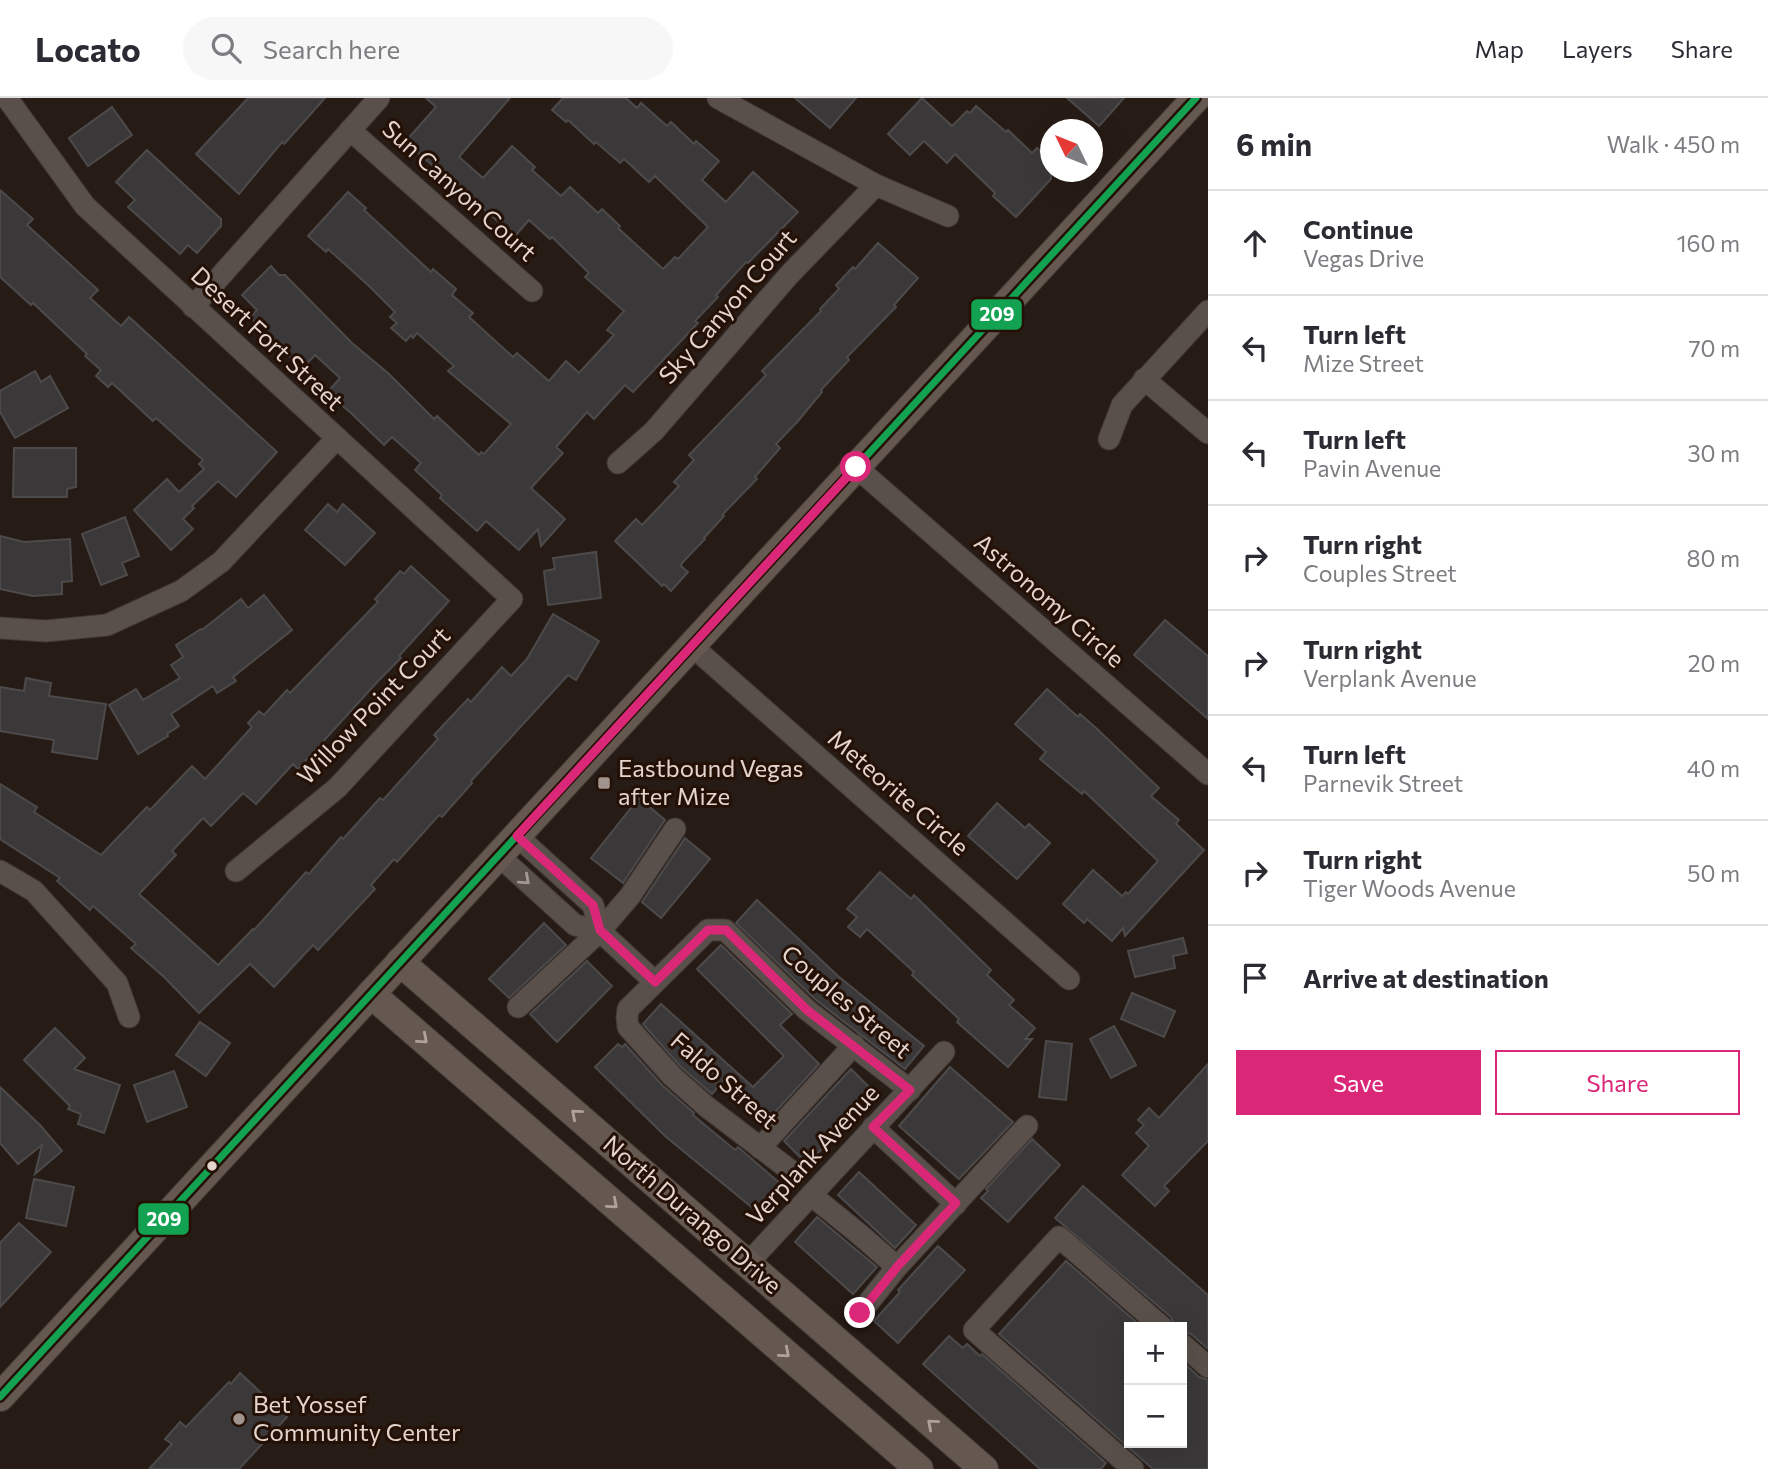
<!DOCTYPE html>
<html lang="en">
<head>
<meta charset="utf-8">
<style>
	:root { --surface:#fff; --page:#f7f7f7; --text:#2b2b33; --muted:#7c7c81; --line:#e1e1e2; --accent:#db2777 }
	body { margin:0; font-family:Commissioner,sans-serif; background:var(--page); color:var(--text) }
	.controls { position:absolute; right:21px; bottom:21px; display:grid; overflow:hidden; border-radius:0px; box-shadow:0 7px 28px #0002 }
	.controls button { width:63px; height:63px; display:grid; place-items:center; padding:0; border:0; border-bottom:2px solid var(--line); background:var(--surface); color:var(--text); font:35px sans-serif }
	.compass { position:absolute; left:1040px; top:21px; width:63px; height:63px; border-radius:50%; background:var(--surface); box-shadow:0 7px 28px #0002; rotate:313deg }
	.stop { position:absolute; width:21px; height:21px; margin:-16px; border:5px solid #db2777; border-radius:50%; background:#fff }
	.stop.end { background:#db2777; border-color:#fff; box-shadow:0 2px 7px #0008 }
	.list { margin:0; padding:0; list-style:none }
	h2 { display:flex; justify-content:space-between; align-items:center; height:91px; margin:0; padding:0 28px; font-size:30px }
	h2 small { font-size:23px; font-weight:400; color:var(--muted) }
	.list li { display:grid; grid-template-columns:46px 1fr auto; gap:21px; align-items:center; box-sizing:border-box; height:105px; padding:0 28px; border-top:2px solid var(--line) }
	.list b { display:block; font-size:26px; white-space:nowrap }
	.list p { margin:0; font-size:23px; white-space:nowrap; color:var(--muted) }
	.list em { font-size:23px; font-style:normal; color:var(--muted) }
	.actions { display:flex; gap:14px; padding:21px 28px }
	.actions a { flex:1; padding:16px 0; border:2px solid var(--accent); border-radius:0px; text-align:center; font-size:24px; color:var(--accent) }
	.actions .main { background:var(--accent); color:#fff }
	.icon { flex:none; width:38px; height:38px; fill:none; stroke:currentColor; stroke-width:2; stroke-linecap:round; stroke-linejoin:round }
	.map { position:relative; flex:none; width:1208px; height:1371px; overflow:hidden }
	header { display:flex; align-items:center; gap:42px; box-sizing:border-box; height:98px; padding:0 35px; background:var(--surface); border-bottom:2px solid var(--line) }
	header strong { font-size:33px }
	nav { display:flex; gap:38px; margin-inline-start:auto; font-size:24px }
	.search { width:490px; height:63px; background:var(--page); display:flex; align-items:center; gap:18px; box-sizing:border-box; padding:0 24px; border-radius:38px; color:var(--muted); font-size:26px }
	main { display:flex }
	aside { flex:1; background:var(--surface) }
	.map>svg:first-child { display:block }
</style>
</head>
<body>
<header>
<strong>Locato</strong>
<div class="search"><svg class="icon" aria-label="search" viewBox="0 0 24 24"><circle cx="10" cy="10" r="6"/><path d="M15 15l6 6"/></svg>Search here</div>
<nav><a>Map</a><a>Layers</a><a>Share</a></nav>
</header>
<main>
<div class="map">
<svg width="1208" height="1371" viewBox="0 0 1208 1371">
	<rect width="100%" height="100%" fill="#271b15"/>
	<g fill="#3b383a" stroke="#4c4a4b" stroke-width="2">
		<polygon points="248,0 325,0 284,46 282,44 239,96 196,56"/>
		<polygon points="426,0 510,0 459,59 483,80 512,48 535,69 532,72 561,98 570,89 598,115 602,111 620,128 618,130 663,171 675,159 678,161 708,129 655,78 649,84 624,61 620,65 596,44 594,46 568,22 566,24 552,12 563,0 626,0 637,10 641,5 667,28 671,24 694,46 696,43 719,63 702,82 726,104 753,74 798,114 748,165 746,164 716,197 718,199 695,223 698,225 633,294 625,287 594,321 587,314 556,349 563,355 531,390 565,421 541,448 538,431 519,452 486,423 477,433 440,400 442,397 415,372 421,365 392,339 384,347 351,315 327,295 340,280 315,257 302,271 250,219 257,212 242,197 271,168 279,177 285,177 352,245 388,275 434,321 437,318 479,357 481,354 484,356 511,326 448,273 454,268 417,235 413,240 411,237 406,243 391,230 397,225 390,219 395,214 368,187 328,151 326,154 308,138 348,94 366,110 364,112 431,174 433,171 456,191 452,197 473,215 469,219 513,259 517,255 549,283 566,263 579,275 612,239 614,237 607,232 624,213 585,179 589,175 552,139 550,141 529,122 515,138 405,44 436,9"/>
		<polygon points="795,0 856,0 830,30"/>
		<polygon points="922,0 952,28 967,13 970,15 976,8 1006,34 1008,32 1032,55 1037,50 1051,63 1051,81 1016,119 993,98 995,95 955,56 947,65 924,43 910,57 888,36"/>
		<polygon points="1067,0 1124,0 1099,28"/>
		<polygon points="112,9 132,37 88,68 69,40"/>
		<polygon points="147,52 221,121 221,128 197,155 188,147 180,156 128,109 135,102 116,84"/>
		<polygon points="0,92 33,121 27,127 98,192 90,200 121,228 129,219 277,354 236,399 218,383 192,408 194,410 183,421 193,431 171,452 134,412 167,381 179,394 204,371 199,366 203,362 156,320 153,323 112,285 108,289 96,278 101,272 85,258 87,256 33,205 31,207 0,179"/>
		<polygon points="878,145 918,180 894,207 896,209 847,259 849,262 821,292 822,294 798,323 776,346 780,350 755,379 757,381 722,417 724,418 704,440 705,441 682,465 681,468 688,474 671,493 664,486 662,488 615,443 636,421 642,427 679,388 674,384 694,362 689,357 766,277 762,273 821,213 820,211 839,191 836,187 853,169 855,171"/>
		<polygon points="35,273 41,284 50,278 68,310 15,340 0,314 0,293"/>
		<polygon points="14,350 76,350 76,389 67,391 67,399 13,399"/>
		<polygon points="328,406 337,414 343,406 375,435 345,467 305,432"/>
		<polygon points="125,419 139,458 122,465 127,477 101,487 82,436"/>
		<polygon points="0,438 24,444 70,441 72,483 62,484 62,496 33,498 0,491"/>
		<polygon points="596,454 601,500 548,507 544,473 555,471 553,460"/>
		<polygon points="411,468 449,503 399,558 401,560 379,582 298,671 293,666 256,706 243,695 211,728 203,720 172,753 176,757 139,796 218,867 253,831 254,832 306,774 309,776 341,739 343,741 380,700 383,702 438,641 434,637 468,601 471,604 502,569 511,578 527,561 553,516 599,543 576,582 568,577 471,683 472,685 442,719 439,717 397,764 394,761 371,787 375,791 318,852 313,847 274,889 250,866 199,915 164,879 131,850 136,846 93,808 90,812 57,783 60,780 0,741 0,686 37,709 34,714 101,757 147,709 150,712 192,668 205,681 252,629 248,625 259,613 264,617 287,592 290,595 378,504 375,501 400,473 404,476"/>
		<polygon points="264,497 292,532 233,579 236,583 217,595 213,588 171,616 179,628 167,636 168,638 138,656 109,607 136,591 143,602 180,580 171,567 183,559 176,547 201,531 202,532 241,501 248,510"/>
		<polygon points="1165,522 1208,558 1208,621 1134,557"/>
		<polygon points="26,580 51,585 49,598 106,606 97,661 52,654 54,642 0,633 0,589 24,593"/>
		<polygon points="1047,591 1078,619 1080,616 1096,630 1159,690 1151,698 1179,722 1176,726 1204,752 1125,838 1123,830 1112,843 1087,821 1084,825 1063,806 1093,772 1122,798 1126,794 1128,796 1158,763 1084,693 1082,696 1040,661 1046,654 1015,626"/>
		<polygon points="639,700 665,722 623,785 591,760"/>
		<polygon points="997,705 1025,730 1029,726 1050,745 1017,781 968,738"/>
		<polygon points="685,740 710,761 661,820 642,804"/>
		<polygon points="880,774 911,801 914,797 991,872 987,877 1014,902 1009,907 1035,930 1025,941 1032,941 1008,969 957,924 959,921 912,877 914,874 867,831 860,839 848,829 857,819 847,811"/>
		<polygon points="757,802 838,878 924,948 905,971 816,902 736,825"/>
		<polygon points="544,825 566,847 509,900 489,881"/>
		<polygon points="1183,840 1187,855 1173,858 1175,870 1135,879 1128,853"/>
		<polygon points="721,847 792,916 780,927 819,966 766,1024 724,982 712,996 681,969 643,926 661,906 753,989 784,958 697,871"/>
		<polygon points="587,863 612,888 557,944 530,916"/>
		<polygon points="1132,895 1175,913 1164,939 1121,921"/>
		<polygon points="200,924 230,945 206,978 176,957"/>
		<polygon points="1114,928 1136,967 1111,980 1090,941"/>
		<polygon points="55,930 85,960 74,971 120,987 104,1035 78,1026 81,1016 68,1011 70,1008 24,962"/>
		<polygon points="1046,943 1072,946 1066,1002 1039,999"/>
		<polygon points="618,946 622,949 625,946 662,987 694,1015 693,1017 735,1052 738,1049 783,1088 760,1116 665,1038 595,969"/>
		<polygon points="1208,966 1208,1043 1164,1088 1169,1093 1155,1108 1122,1077 1149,1048 1136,1035 1144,1027 1138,1022 1149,1010 1159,1020"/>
		<polygon points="950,969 1013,1024 959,1081 899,1028"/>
		<polygon points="851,971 876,996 807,1066 784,1043"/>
		<polygon points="174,973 187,1009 147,1024 134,987"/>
		<polygon points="0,989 40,1027 62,1053 35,1076 42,1047 18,1066 0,1045"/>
		<polygon points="1032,1041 1060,1067 1008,1124 981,1100 988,1093 986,1091"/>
		<polygon points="859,1074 916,1127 895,1150 838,1097"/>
		<polygon points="34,1081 74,1089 66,1128 26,1120"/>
		<polygon points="1083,1088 1208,1197 1208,1251 1191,1236 1182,1233 1182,1229 1175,1229 1171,1219 1055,1120"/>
		<polygon points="817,1119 877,1169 853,1196 795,1144"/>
		<polygon points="19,1125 51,1154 0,1209 0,1145"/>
		<polygon points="938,1148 965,1172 898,1245 874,1223 900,1194 898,1192"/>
		<polygon points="1066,1163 1142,1229 1129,1229 1129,1340 1125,1345 1182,1345 1182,1263 1199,1279 1208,1282 1208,1371 1153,1371 999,1236"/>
		<polygon points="949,1238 963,1250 967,1246 980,1258 982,1256 1106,1365 1101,1371 1040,1371 923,1266"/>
		<polygon points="240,1275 287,1319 239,1371 149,1371 172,1346 165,1341 180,1324 186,1329 229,1284 231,1286"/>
	</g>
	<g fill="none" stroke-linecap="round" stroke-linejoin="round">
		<defs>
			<g id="minor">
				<polyline points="7,0 85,108 512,501 337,690 236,773"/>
				<polyline points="718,0 876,87 948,118"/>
				<polyline points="350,32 532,193"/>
				<polyline points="193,209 379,0"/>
				<polyline points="1144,281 1208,335"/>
				<polyline points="1109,341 1122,307 1208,213"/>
				<polyline points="618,365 654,333 789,177 876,87"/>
				<polyline points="856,369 1208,676"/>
				<polyline points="0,530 46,533 107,527 181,493 221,464 337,340"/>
				<polyline points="692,548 1069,881"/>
				<polyline points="517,738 593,807 600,833"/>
				<polyline points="499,758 575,827 600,833 655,884"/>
				<polyline points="0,773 34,793 117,885 129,919"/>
				<polyline points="518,909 600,833 630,798 675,731"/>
				<polyline points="873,1029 956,1106"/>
				<polyline points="760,1050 854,947"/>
				<polyline points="795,1076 707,1009 672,978 628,929 627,920 628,911 708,832 725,832 807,912 910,992"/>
				<polyline points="811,1097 858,1135 897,1169"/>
				<polyline points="748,1165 944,954"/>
				<polyline points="860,1215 897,1169 1027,1028"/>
				<polyline points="1182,1246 1208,1269"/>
				<polyline points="1133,1371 974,1232 1059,1139 1162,1229"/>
			</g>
			<g id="major">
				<polyline points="400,864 984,1371"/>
				<polyline points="371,896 919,1371"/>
				<polyline points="0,1299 1196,0"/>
			</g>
		</defs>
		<use href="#minor" stroke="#413833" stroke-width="23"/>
		<use href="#major" stroke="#413833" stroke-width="30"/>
		<use href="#minor" stroke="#59504b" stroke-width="21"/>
		<use href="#major" stroke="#645851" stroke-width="28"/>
		<defs>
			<polyline id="bus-1" points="0,1299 1196,0"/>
		</defs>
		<use href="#bus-1" stroke="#241005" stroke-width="12"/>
		<use href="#bus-1" stroke="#13a252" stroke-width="7"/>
	</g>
	<defs><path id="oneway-chevron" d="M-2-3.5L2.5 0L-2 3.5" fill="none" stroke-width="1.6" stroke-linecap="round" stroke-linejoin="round" transform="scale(1.75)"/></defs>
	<use stroke="#a59992" href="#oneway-chevron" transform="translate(525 782) rotate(42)"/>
	<g stroke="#b0a29b">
		<use href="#oneway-chevron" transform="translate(423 941) rotate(41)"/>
		<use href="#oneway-chevron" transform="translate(576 1016) rotate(-139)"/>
		<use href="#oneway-chevron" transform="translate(613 1106) rotate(41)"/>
		<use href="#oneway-chevron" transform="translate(785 1255) rotate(41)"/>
		<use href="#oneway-chevron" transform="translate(932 1326) rotate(-139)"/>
	</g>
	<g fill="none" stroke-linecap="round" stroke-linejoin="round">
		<polyline stroke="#db2777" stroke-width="9" points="856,369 517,738 593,807 600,832 655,884 708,832 726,832 807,912 910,992 873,1029 956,1105 897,1169 860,1215"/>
	</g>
	<g fill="#a1938d" stroke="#241005" stroke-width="2.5">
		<rect x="597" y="678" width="14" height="14" rx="3.5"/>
		<circle cx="239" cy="1321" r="7"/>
	</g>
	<circle fill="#e3d4cd" stroke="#241005" stroke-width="2.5" cx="212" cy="1068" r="6"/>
	<g text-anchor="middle" stroke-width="6" stroke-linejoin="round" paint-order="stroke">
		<g font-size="24" fill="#e3d4cd" stroke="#241005">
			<text transform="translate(459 93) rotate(42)" y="8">Sun Canyon Court</text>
			<text transform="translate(728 209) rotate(-49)" y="8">Sky Canyon Court</text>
			<text transform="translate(267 241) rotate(43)" y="8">Desert Fort Street</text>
			<text transform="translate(1049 503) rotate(41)" y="8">Astronomy Circle</text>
			<text transform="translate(374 608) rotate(-46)" y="8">Willow Point Court</text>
			<text transform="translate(898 695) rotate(41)" y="8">Meteorite Circle</text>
			<text transform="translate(846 904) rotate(40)" y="8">Couples Street</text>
			<text transform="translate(724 983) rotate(41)" y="8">Faldo Street</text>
			<text transform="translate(813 1057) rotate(-47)" y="8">Verplank Avenue</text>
			<text transform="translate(692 1117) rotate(41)" y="8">North Durango Drive</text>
		</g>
		<g font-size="24" fill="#e3d4cd" stroke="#241005" text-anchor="start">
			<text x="618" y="679">Eastbound Vegas<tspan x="618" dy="28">after Mize</tspan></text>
			<text x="253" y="1315">Bet Yossef<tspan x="253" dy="28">Community Center</tspan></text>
		</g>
	</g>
	<g stroke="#241005" stroke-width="2.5">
		<rect x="970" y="200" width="53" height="33" rx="7" fill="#13a252"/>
		<rect x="137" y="1104" width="53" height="34" rx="7" fill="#13a252"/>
	</g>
	<g font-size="19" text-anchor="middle" font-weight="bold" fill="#fff">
		<text x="997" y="223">209</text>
		<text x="164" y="1128">209</text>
	</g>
</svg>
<div class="controls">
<button>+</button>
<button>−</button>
</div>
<svg class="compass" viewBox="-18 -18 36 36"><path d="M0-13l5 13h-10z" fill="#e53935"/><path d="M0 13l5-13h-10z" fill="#7c7c81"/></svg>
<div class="stop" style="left:856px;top:369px"></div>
<div class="stop end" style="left:860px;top:1215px"></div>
</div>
<aside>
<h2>6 min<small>Walk · 450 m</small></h2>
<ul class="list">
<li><svg class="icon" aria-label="ahead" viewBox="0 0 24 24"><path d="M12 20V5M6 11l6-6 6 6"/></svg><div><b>Continue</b><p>Vegas Drive</p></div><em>160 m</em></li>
<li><svg class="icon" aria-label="left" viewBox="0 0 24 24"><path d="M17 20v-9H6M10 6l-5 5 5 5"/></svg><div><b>Turn left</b><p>Mize Street</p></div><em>70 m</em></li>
<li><svg class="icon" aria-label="left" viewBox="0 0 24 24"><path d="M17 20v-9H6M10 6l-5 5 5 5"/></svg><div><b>Turn left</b><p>Pavin Avenue</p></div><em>30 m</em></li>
<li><svg class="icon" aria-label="right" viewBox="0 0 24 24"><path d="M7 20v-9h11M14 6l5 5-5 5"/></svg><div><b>Turn right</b><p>Couples Street</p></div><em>80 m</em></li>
<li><svg class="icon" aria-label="right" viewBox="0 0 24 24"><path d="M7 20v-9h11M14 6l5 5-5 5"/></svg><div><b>Turn right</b><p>Verplank Avenue</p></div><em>20 m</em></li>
<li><svg class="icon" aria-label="left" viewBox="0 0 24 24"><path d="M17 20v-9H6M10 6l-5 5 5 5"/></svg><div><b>Turn left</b><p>Parnevik Street</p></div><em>40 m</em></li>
<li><svg class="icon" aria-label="right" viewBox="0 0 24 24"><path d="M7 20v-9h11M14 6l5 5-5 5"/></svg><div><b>Turn right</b><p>Tiger Woods Avenue</p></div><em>50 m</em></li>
<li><svg class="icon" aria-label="arrive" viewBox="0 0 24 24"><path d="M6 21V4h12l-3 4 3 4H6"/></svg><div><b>Arrive at destination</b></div></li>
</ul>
<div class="actions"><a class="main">Save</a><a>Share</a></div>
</aside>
</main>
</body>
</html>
